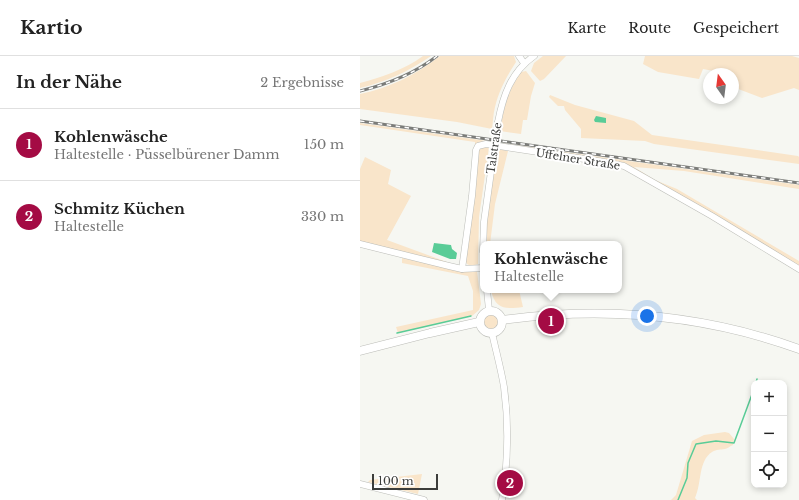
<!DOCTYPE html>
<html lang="de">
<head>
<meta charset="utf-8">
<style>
	:root { --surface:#fff; --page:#f2f2f2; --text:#222; --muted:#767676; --line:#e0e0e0; --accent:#a40b44 }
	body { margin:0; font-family:"Libre Baskerville",serif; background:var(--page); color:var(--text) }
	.controls { position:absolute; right:12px; bottom:12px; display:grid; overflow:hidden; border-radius:8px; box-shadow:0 2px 6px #0003 }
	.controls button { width:36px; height:36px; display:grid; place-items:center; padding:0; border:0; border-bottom:1px solid var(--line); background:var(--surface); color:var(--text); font:20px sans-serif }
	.compass { position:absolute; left:343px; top:12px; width:36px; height:36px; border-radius:50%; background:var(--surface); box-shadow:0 2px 6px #0003; rotate:346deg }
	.scale { position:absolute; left:12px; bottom:10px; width:66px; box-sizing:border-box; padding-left:4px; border:2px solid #3c3d3b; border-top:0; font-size:11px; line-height:14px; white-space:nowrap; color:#3c3d3b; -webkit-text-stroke:3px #fff; paint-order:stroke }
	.you { position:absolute; left:287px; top:260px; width:14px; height:14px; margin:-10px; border:3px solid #fff; border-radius:50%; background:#1a73e8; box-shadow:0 0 0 6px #1a73e833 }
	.badge { display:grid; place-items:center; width:26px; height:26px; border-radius:50%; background:var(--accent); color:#fff; font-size:13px; font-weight:700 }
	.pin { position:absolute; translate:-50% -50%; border:2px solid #fff; box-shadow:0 1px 4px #0006 }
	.popup { position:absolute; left:120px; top:185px; width:142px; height:52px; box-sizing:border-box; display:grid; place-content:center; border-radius:8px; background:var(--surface); filter:drop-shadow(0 1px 3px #0005); font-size:13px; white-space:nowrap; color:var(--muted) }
	.popup b { font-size:15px; color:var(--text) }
	.popup::after { content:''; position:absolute; left:50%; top:100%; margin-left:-8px; border:8px solid transparent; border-top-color:var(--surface) }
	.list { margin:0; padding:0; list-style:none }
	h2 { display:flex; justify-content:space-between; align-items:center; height:52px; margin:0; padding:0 16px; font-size:17px }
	h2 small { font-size:13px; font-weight:400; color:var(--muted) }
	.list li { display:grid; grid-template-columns:26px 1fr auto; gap:12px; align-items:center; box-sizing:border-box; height:72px; padding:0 16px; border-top:1px solid var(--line) }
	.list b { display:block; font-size:15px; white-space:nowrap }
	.list p { margin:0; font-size:13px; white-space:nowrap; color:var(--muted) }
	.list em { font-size:13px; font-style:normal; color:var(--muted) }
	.icon { flex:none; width:22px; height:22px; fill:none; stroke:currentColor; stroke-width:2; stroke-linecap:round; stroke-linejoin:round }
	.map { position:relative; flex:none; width:439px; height:444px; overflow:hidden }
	header { display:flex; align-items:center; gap:24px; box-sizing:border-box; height:56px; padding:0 20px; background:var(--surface); border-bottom:1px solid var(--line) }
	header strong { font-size:19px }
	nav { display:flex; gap:22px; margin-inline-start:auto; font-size:14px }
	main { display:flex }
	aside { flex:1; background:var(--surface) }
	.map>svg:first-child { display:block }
</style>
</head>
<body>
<header>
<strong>Kartio</strong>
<nav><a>Karte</a><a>Route</a><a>Gespeichert</a></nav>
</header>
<main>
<aside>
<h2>In der Nähe<small>2 Ergebnisse</small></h2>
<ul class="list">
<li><span class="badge">1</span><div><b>Kohlenwäsche</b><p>Haltestelle · Püsselbürener Damm</p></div><em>150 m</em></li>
<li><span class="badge">2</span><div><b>Schmitz Küchen</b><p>Haltestelle</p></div><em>330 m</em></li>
</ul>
</aside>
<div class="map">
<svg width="439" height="444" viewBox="0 0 439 444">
	<rect width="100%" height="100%" fill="#f6f7f2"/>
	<g fill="#f9e5ca">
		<path d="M63,0h8c-22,15 -45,26 -71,32v-5c22,-6 44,-13 63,-27z"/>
		<path d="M80,0h74l2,6c-9,14 -17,28 -21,45 -2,8 -2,15 -3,22l-35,-7 -97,-13v-15c29,-6 56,-19 80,-38z"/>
		<polygon points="183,0 206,0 184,23 180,25 171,15 174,7"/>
		<polygon points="285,0 432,0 439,2 439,34 434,32 402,42 373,31 373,18 359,18 359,16 343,13 339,23 298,16 283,8"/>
		<path d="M166,15l9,12 -4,13 -4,24h-4l-2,14 -21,-3c4,-23 7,-39 21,-59z"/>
		<polygon points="190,39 215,49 274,65 292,79 438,100 439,101 439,108 294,88 285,85 221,82 221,73 205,54 204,50 198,50 189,41"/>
		<polygon points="0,67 439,129 439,133 324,115 274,111 295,124 317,133 439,205 439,211 267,111 142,89 115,93 115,86 0,69"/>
		<polygon points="122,91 129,91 119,161 118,208 111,210 107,208 105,204 117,96"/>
		<polygon points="138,93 148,95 135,148 130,188 125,188 126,166"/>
		<polygon points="5,101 31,114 28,128 51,140 27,184 95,209 0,186 0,113"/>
		<polygon points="42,202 100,214 117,215 121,248 119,254 112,260 38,277 36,271 113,254 113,235 108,220 42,207"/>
		<path d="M131,234h28l4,17c-17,2 -28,3 -32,-17z"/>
		<circle cx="131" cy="265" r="8"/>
		<path d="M365,376l4,1 5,6 -1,6c-3,1 -6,4 -8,4 -5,1 -8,0 -13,3 -14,9 -10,31 -17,46l2,2h-26l5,-5 16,-54 12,-6z"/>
		<polygon points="62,418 58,438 8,426 10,424"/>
	</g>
	<g fill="#59cc97">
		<polygon points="236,60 246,62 246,67 235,66 234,64"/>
		<polygon points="74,187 91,189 92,193 97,197 96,203 90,203 72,196"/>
	</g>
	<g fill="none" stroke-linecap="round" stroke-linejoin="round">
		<g stroke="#59cc97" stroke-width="1.5">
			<polyline points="37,277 111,260"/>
			<polyline points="396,327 397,323"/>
			<polyline points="318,444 327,422 328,407 336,388 356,385 374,387 394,333"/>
		</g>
		<defs>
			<g id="minor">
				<polyline points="159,0 164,7"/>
				<path d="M138,66c5,-26 13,-50 36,-66"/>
				<polyline points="0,188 89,210 102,213 123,212"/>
				<polyline points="123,195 124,166 133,101"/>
				<polyline points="102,213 112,140 116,94 118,90 126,88 244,106 264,110 352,160 439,213"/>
				<polyline points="127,234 129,254"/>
				<path d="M132,277c4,18 9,36 12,54 5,38 4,76 -2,113"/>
				<polyline points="0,428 64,444"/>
			</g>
			<g id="major">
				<circle cx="131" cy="266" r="11"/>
				<path d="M142,264c102,-14 200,-6 297,29"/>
				<polyline points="0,295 70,277 119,266"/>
			</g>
		</defs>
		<use href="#minor" stroke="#bbbcb7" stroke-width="7"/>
		<use href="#major" stroke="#bbbcb7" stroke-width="9"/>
		<use href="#minor" stroke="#fff" stroke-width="6"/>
		<use href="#major" stroke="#fff" stroke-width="8"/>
		<defs>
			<g id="rail">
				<path d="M0,35c28,-7 54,-17 77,-35"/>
				<polyline points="0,65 439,127"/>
			</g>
		</defs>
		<use href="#rail" stroke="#7b7c79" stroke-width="3"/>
		<use href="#rail" stroke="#fff" stroke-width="1.5" stroke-dasharray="4.5" stroke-linecap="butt"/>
		<defs>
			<polyline id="minor-bridge" points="133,101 138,66"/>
		</defs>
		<use href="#minor-bridge" stroke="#bbbcb7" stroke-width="7" stroke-linecap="butt"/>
		<use href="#minor-bridge" stroke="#fff" stroke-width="6"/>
	</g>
	<g text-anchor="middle" stroke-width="4" stroke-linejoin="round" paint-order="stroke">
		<g font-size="11" fill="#3c3d3b" stroke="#fff">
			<text transform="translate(134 92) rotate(-82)" y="4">Talstraße</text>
			<text transform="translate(218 103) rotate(9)" y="4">Uffelner Straße</text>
		</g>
	</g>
</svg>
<div class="controls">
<button>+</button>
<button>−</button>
<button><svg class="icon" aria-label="locate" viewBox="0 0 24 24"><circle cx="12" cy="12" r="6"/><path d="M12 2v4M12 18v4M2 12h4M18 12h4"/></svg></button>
</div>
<svg class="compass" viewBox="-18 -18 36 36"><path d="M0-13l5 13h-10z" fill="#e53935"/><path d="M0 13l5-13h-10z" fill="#767676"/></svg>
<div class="scale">100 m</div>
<div class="you"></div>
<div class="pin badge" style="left:191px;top:265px">1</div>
<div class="popup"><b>Kohlenwäsche</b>Haltestelle</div>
<div class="pin badge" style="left:150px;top:427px">2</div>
</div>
</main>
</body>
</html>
